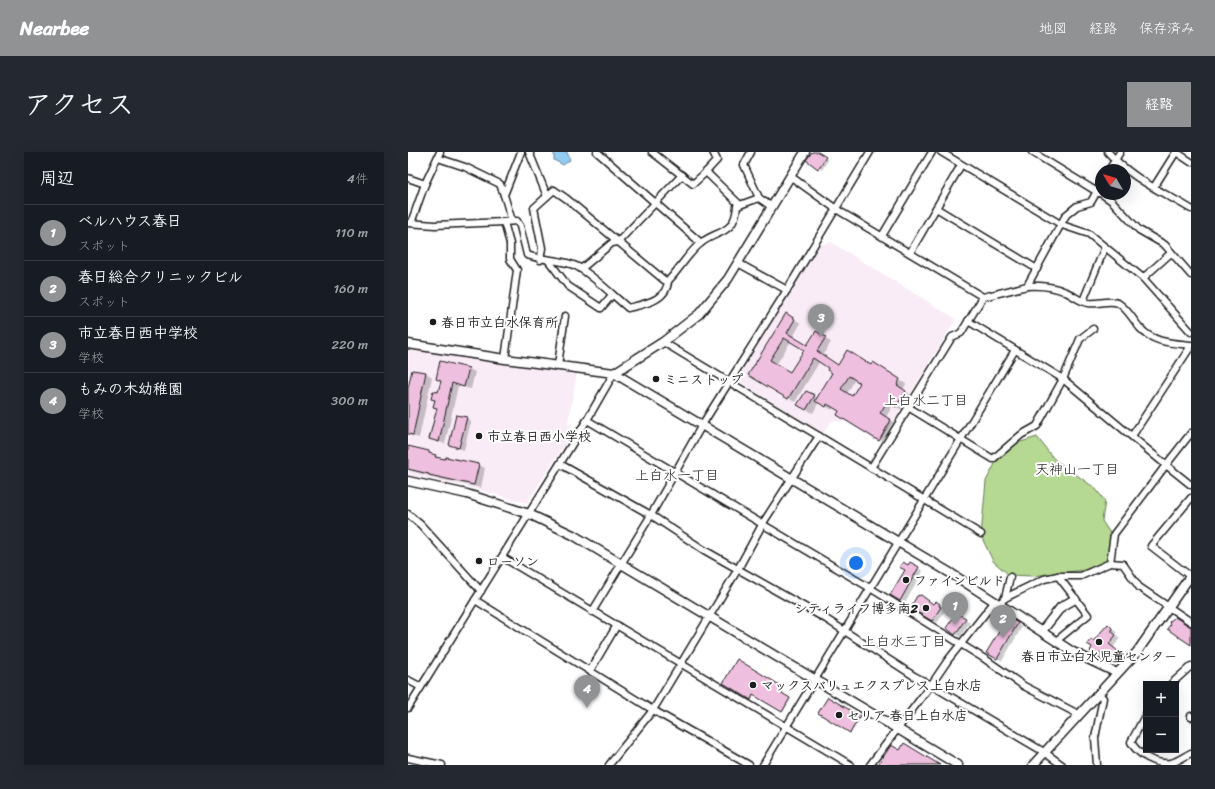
<!DOCTYPE html>
<html lang="ja">
<head>
<meta charset="utf-8">
<style>
	:root { --surface:#171b24; --page:#242831; --text:#f1f3f6; --muted:#9ea1a6; --line:#363941; --accent:#919294 }
	body { margin:0; font-family:Sriracha,"Klee One",sans-serif; background:var(--page); color:var(--text) }
	.controls { position:absolute; right:12px; bottom:12px; display:grid; overflow:hidden; border-radius:0px; box-shadow:0 4px 16px #0002 }
	.controls button { width:36px; height:36px; display:grid; place-items:center; padding:0; border:0; border-bottom:1px solid var(--line); background:var(--surface); color:var(--text); font:20px sans-serif }
	.compass { position:absolute; left:687px; top:12px; width:36px; height:36px; border-radius:50%; background:var(--surface); box-shadow:0 4px 16px #0002; rotate:308deg }
	.you { position:absolute; left:448px; top:411px; width:14px; height:14px; margin:-10px; border:3px solid #fff; border-radius:50%; background:#1a73e8; box-shadow:0 0 0 6px #1a73e833 }
	.badge { display:grid; place-items:center; width:26px; height:26px; border-radius:50%; background:var(--accent); color:#fff; font-size:13px; font-weight:700 }
	.pin { position:absolute; translate:-50% -33px; filter:drop-shadow(0 1px 2px #0008) }
	.pin::after { content:''; position:absolute; top:21px; width:14px; height:12px; background:inherit; clip-path:polygon(0 0,100% 0,50% 100%) }
	.list { margin:0; padding:0; list-style:none }
	h2 { display:flex; justify-content:space-between; align-items:center; height:52px; margin:0; padding:0 16px; font-size:17px }
	h2 small { font-size:13px; font-weight:400; color:var(--muted) }
	.list li { display:grid; grid-template-columns:26px 1fr auto; gap:12px; align-items:center; box-sizing:border-box; height:56px; padding:0 16px; border-top:1px solid var(--line) }
	.list b { display:block; font-size:15px; white-space:nowrap }
	.list p { margin:0; font-size:13px; white-space:nowrap; color:var(--muted) }
	.list em { font-size:13px; font-style:normal; color:var(--muted) }
	.map { position:relative; flex:none; width:783px; height:613px; overflow:hidden; border-radius:0px }
	header { display:flex; align-items:center; gap:24px; box-sizing:border-box; height:56px; padding:0 20px; background:var(--accent); color:#fff }
	header strong { font-size:19px }
	nav { display:flex; gap:22px; margin-inline-start:auto; font-size:14px }
	.intro { display:flex; align-items:center; justify-content:space-between; box-sizing:border-box; height:96px; padding:0 24px }
	h1 { margin:0; font-size:28px }
	.button { padding:10px 18px; border-radius:0px; background:var(--accent); color:#fff; font-size:14px; font-weight:700 }
	main { display:flex; gap:24px; padding:0 24px }
	aside { flex:1; background:var(--surface); border-radius:0px; box-shadow:0 4px 16px #0002 }
	.map>svg:first-child { display:block }
</style>
</head>
<body>
<header>
<strong>Nearbee</strong>
<nav><a>地図</a><a>経路</a><a>保存済み</a></nav>
</header>
<div class="intro"><h1>アクセス</h1><a class="button">経路</a></div>
<main>
<aside>
<h2>周辺<small>4件</small></h2>
<ul class="list">
<li><span class="badge">1</span><div><b>ベルハウス春日</b><p>スポット</p></div><em>110 m</em></li>
<li><span class="badge">2</span><div><b>春日総合クリニックビル</b><p>スポット</p></div><em>160 m</em></li>
<li><span class="badge">3</span><div><b>市立春日西中学校</b><p>学校</p></div><em>220 m</em></li>
<li><span class="badge">4</span><div><b>もみの木幼稚園</b><p>学校</p></div><em>300 m</em></li>
</ul>
</aside>
<div class="map">
<svg width="783" height="613" viewBox="0 0 783 613">
	<rect width="100%" height="100%" fill="#fff"/>
	<filter id="ink" filterUnits="userSpaceOnUse"><feTurbulence type="fractalNoise" baseFrequency=".025" numOctaves="2"/><feDisplacementMap in="SourceGraphic" scale="8" xChannelSelector="R" yChannelSelector="G"/><feConvolveMatrix kernelMatrix="1 2 1 2 8 2 1 2 1" color-interpolation-filters="sRGB"/></filter>
	<g filter="url(#ink)">
		<g fill="#faecf6">
			<polygon points="423,90 548,167 472,291 438,270 423,269 415,282 329,228 411,93"/>
			<polygon points="0,195 169,221 160,271 165,280 119,351 64,336 0,323"/>
		</g>
		<polygon fill="#b5d892" stroke="#687a57" points="629,285 646,307 687,336 697,349 694,369 702,381 701,406 698,410 676,418 625,424 601,423 585,409 573,384 578,329 588,310 603,293"/>
		<polygon fill="#92ccf2" stroke="#63869c" points="146,0 159,0 162,8 155,13 146,8"/>
		<g fill="#0003" fill-rule="evenodd">
			<polygon points="405,0 408,0 420,8 414,18 400,8"/>
			<path d="M378,163l15,8 -8,14 15,10 8,-14 15,9 -8,14 16,10 33,1 1,-3 33,20 -3,6 9,5 -10,15 -9,-5 -7,12 11,7 -11,19 -48,-28 2,-4 -6,-4 -2,3 -13,-8 -6,11 -15,-8 11,-12 9,5 15,-26 -3,-5 -10,-6 -25,41 -45,-27zM383,189l14,9 -14,24 -15,-9zM447,227l6,4 -8,14 -6,-3z"/>
			<polygon points="33,210 61,217 67,220 63,237 50,234 37,292 22,287 30,257 26,255 28,249 24,247 31,241 34,230 29,227"/>
			<polygon points="18,221 24,225 11,286 0,283 0,240"/>
			<polygon points="59,266 63,269 56,298 46,295 42,293"/>
			<polygon points="0,295 21,300 35,308 71,313 77,316 73,336 28,326 0,318"/>
			<polygon points="502,411 515,419 497,451 484,443"/>
			<polygon points="517,447 526,453 528,450 536,455 535,457 537,459 529,471 504,455"/>
			<polygon points="550,463 562,470 552,485 540,477 547,464"/>
			<polygon points="601,466 614,475 594,509 580,500"/>
			<polygon points="700,474 708,479 708,483 712,486 705,496 714,503 709,510 697,503 694,507 689,504 686,490"/>
			<polygon points="329,508 375,537 373,541 383,547 375,560 346,543 344,547 316,531"/>
			<polygon points="420,546 453,566 443,581 411,561"/>
		</g>
		<g fill="#efbfe0" stroke="#1c1c1c" fill-rule="evenodd">
			<polygon points="404,0 410,0 418,5 410,17 398,8"/>
			<path d="M378,161l9,6 -8,14 20,12 9,-14 10,6 -9,14 21,14 9,-15 24,15 2,-3 27,17 -3,6 9,6 -10,16 -9,-5 -7,11 11,7 -12,21 -42,-26 2,-4 -12,-7 -1,3 -11,-6 17,-28 -5,-3 1,-2 -15,-10 -25,41 -40,-24zM376,186l20,12 -14,22 -20,-12zM441,224l11,7 -8,13 -11,-7z"/>
			<polygon points="32,209 61,216 56,235 44,231 31,290 21,287 29,256 25,255 27,248 23,247 25,239 30,240 33,229 28,227"/>
			<polygon points="4,218 18,220 5,283 0,282 0,236"/>
			<polygon points="398,239 407,243 398,258 389,253"/>
			<polygon points="48,263 59,265 51,296 41,293"/>
			<polygon points="0,294 21,299 21,301 28,303 27,305 37,307 38,305 71,312 66,333 21,323 21,322 0,317"/>
			<polygon points="495,410 500,413 502,410 511,415 492,449 482,443 497,418 491,415"/>
			<polygon points="513,443 525,452 528,449 532,452 531,454 533,455 524,469 502,456 509,444"/>
			<polygon points="550,462 558,466 547,483 538,476 545,466"/>
			<polygon points="600,465 610,471 589,507 578,501"/>
			<polygon points="767,465 783,475 783,493 759,477 762,473 761,470"/>
			<polygon points="700,472 704,476 704,480 708,483 701,492 710,499 703,509 692,500 689,505 682,499 684,495 679,492 683,487 685,489"/>
			<polygon points="329,507 375,535 372,540 382,546 374,560 345,543 343,548 315,531"/>
			<polygon points="420,545 452,564 442,581 410,561"/>
			<polygon points="496,591 532,613 470,613 483,593 492,598"/>
		</g>
		<g fill="none" stroke-linecap="round" stroke-linejoin="round">
			<defs>
				<g id="street">
					<polyline points="121,0 139,44"/>
					<polyline points="189,0 293,91"/>
					<polyline points="244,0 285,32 298,20 332,53"/>
					<polyline points="343,0 336,13 351,46 364,55"/>
					<polyline points="533,0 654,73 681,82 735,126 783,180"/>
					<polyline points="624,0 691,41"/>
					<path d="M700,0c21,25 55,40 83,57"/>
					<polyline points="768,0 783,10"/>
					<polyline points="30,6 57,15 92,32 96,43"/>
					<polyline points="701,18 712,0"/>
					<polyline points="298,20 309,8 305,0"/>
					<polyline points="382,24 428,57 575,145 553,181 544,185 463,316"/>
					<polyline points="0,26 17,32"/>
					<polyline points="746,35 768,0"/>
					<polyline points="694,42 704,49 731,78 757,93 783,123"/>
					<polyline points="528,56 629,117"/>
					<polyline points="104,69 96,43 113,0"/>
					<polyline points="0,71 27,73 96,70"/>
					<polyline points="3,71 17,32 32,0"/>
					<polyline points="474,84 524,0"/>
					<polyline points="502,101 553,13"/>
					<polyline points="132,108 134,96 126,56 146,38 159,47 256,128 260,129"/>
					<polyline points="140,108 160,134 193,156 204,143"/>
					<polyline points="330,111 379,138"/>
					<polyline points="173,117 204,91 210,90 274,23"/>
					<polyline points="735,126 763,101"/>
					<path d="M619,134c14,-1 26,0 39,6 7,3 14,10 22,11 9,2 21,-4 30,0 10,6 15,17 22,25 13,15 33,15 51,17"/>
					<polyline points="575,145 619,134 658,63 669,54 683,50 693,32"/>
					<polyline points="675,149 697,95"/>
					<polyline points="560,169 655,227 758,313 706,382 702,411 673,424 650,424 636,427 597,446 591,452"/>
					<polyline points="255,190 573,382"/>
					<path d="M97,207l12,-89 -7,-11v-15l-6,-22 13,-1 3,5 7,29c17,6 35,4 51,12 13,7 37,30 50,41 15,-4 39,-7 40,-27 11,-11 20,-28 33,-38 16,-13 34,-8 36,-37l22,-8"/>
					<polyline points="150,213 157,164"/>
					<polyline points="500,255 585,307 613,283 629,274 655,227 672,187 685,177"/>
					<polyline points="179,268 462,436 577,507 616,534 670,562"/>
					<polyline points="783,281 758,313 783,333"/>
					<polyline points="724,284 783,194"/>
					<polyline points="152,312 243,363 296,398 418,467 506,524 523,533 540,508 587,449"/>
					<polyline points="0,362 13,373 73,439"/>
					<polyline points="94,405 443,613"/>
					<polyline points="702,411 715,412 731,435 783,470"/>
					<polyline points="782,424 743,394 783,346"/>
					<polyline points="597,446 602,425"/>
					<polyline points="67,448 245,558 341,613"/>
					<polyline points="184,460 243,363 294,273 379,138 462,0"/>
					<polyline points="648,489 680,463 650,424"/>
					<polyline points="182,519 209,473"/>
					<polyline points="0,528 13,535"/>
					<polyline points="763,532 783,514"/>
					<polyline points="0,556 179,268 206,221"/>
					<path d="M738,562l-15,28c7,13 25,23 40,21 7,-2 14,-7 20,-10"/>
					<polyline points="783,564 783,565"/>
					<polyline points="0,606 34,613"/>
					<polyline points="201,613 245,558 330,417 355,371 411,284"/>
					<polyline points="355,613 607,198"/>
					<polyline points="462,613 523,533 636,600 654,613"/>
					<polyline points="689,613 687,586 695,546 690,541"/>
				</g>
				<g id="secondary">
					<polyline points="0,192 97,207 206,221 255,190 291,162 320,127 397,0"/>
					<polyline points="206,221 544,422 665,500 709,521"/>
					<polyline points="0,329 59,342 121,362 165,383 550,613"/>
					<polyline points="634,479 653,455 667,447"/>
					<polyline points="625,613 729,500 783,423"/>
				</g>
			</defs>
			<use href="#street" stroke="#1c1c1c" stroke-width="9"/>
			<use href="#secondary" stroke="#1c1c1c" stroke-width="11"/>
			<use href="#street" stroke="#fff" stroke-width="6"/>
			<use href="#secondary" stroke="#fff" stroke-width="8"/>
		</g>
	</g>
	<g fill="#1c1c1c" stroke="#fff" stroke-width="1.5">
		<circle cx="25" cy="170" r="4"/>
		<circle cx="248" cy="227" r="4"/>
		<circle cx="71" cy="284" r="4"/>
		<circle cx="71" cy="409" r="4"/>
		<circle cx="498" cy="428" r="4"/>
		<circle cx="518" cy="456" r="4"/>
		<circle cx="691" cy="490" r="4"/>
		<circle cx="345" cy="533" r="4"/>
		<circle cx="431" cy="563" r="4"/>
	</g>
	<g text-anchor="middle" stroke-width="4" stroke-linejoin="round" paint-order="stroke">
		<g font-size="13" font-weight="bold" fill="#1c1c1c" stroke="#fff" text-anchor="start">
			<text x="33" y="175">春日市立白水保育所</text>
			<text x="256" y="232">ミニストップ</text>
			<text x="79" y="289">市立春日西小学校</text>
			<text x="79" y="414">ローソン</text>
			<text x="506" y="433">ファインビルド</text>
			<text x="510" y="461" text-anchor="end">シティライフ博多南2</text>
			<text x="691" y="509" text-anchor="middle">春日市立白水児童センター</text>
			<text x="353" y="538">マックスバリュエクスプレス上白水店</text>
			<text x="439" y="568">セリア 春日上白水店</text>
		</g>
		<g font-size="14" fill="#1c1c1c" stroke="#fff">
			<text x="518" y="253">上白水二丁目</text>
			<text x="669" y="322">天神山一丁目</text>
			<text x="269" y="328">上白水一丁目</text>
			<text x="496" y="494">上白水三丁目</text>
		</g>
	</g>
</svg>
<div class="controls">
<button>+</button>
<button>−</button>
</div>
<svg class="compass" viewBox="-18 -18 36 36"><path d="M0-13l5 13h-10z" fill="#e53935"/><path d="M0 13l5-13h-10z" fill="#9ea1a6"/></svg>
<div class="you"></div>
<div class="pin badge" style="left:547px;top:473px">1</div>
<div class="pin badge" style="left:595px;top:486px">2</div>
<div class="pin badge" style="left:413px;top:185px">3</div>
<div class="pin badge" style="left:179px;top:556px">4</div>
</div>
</main>
</body>
</html>
